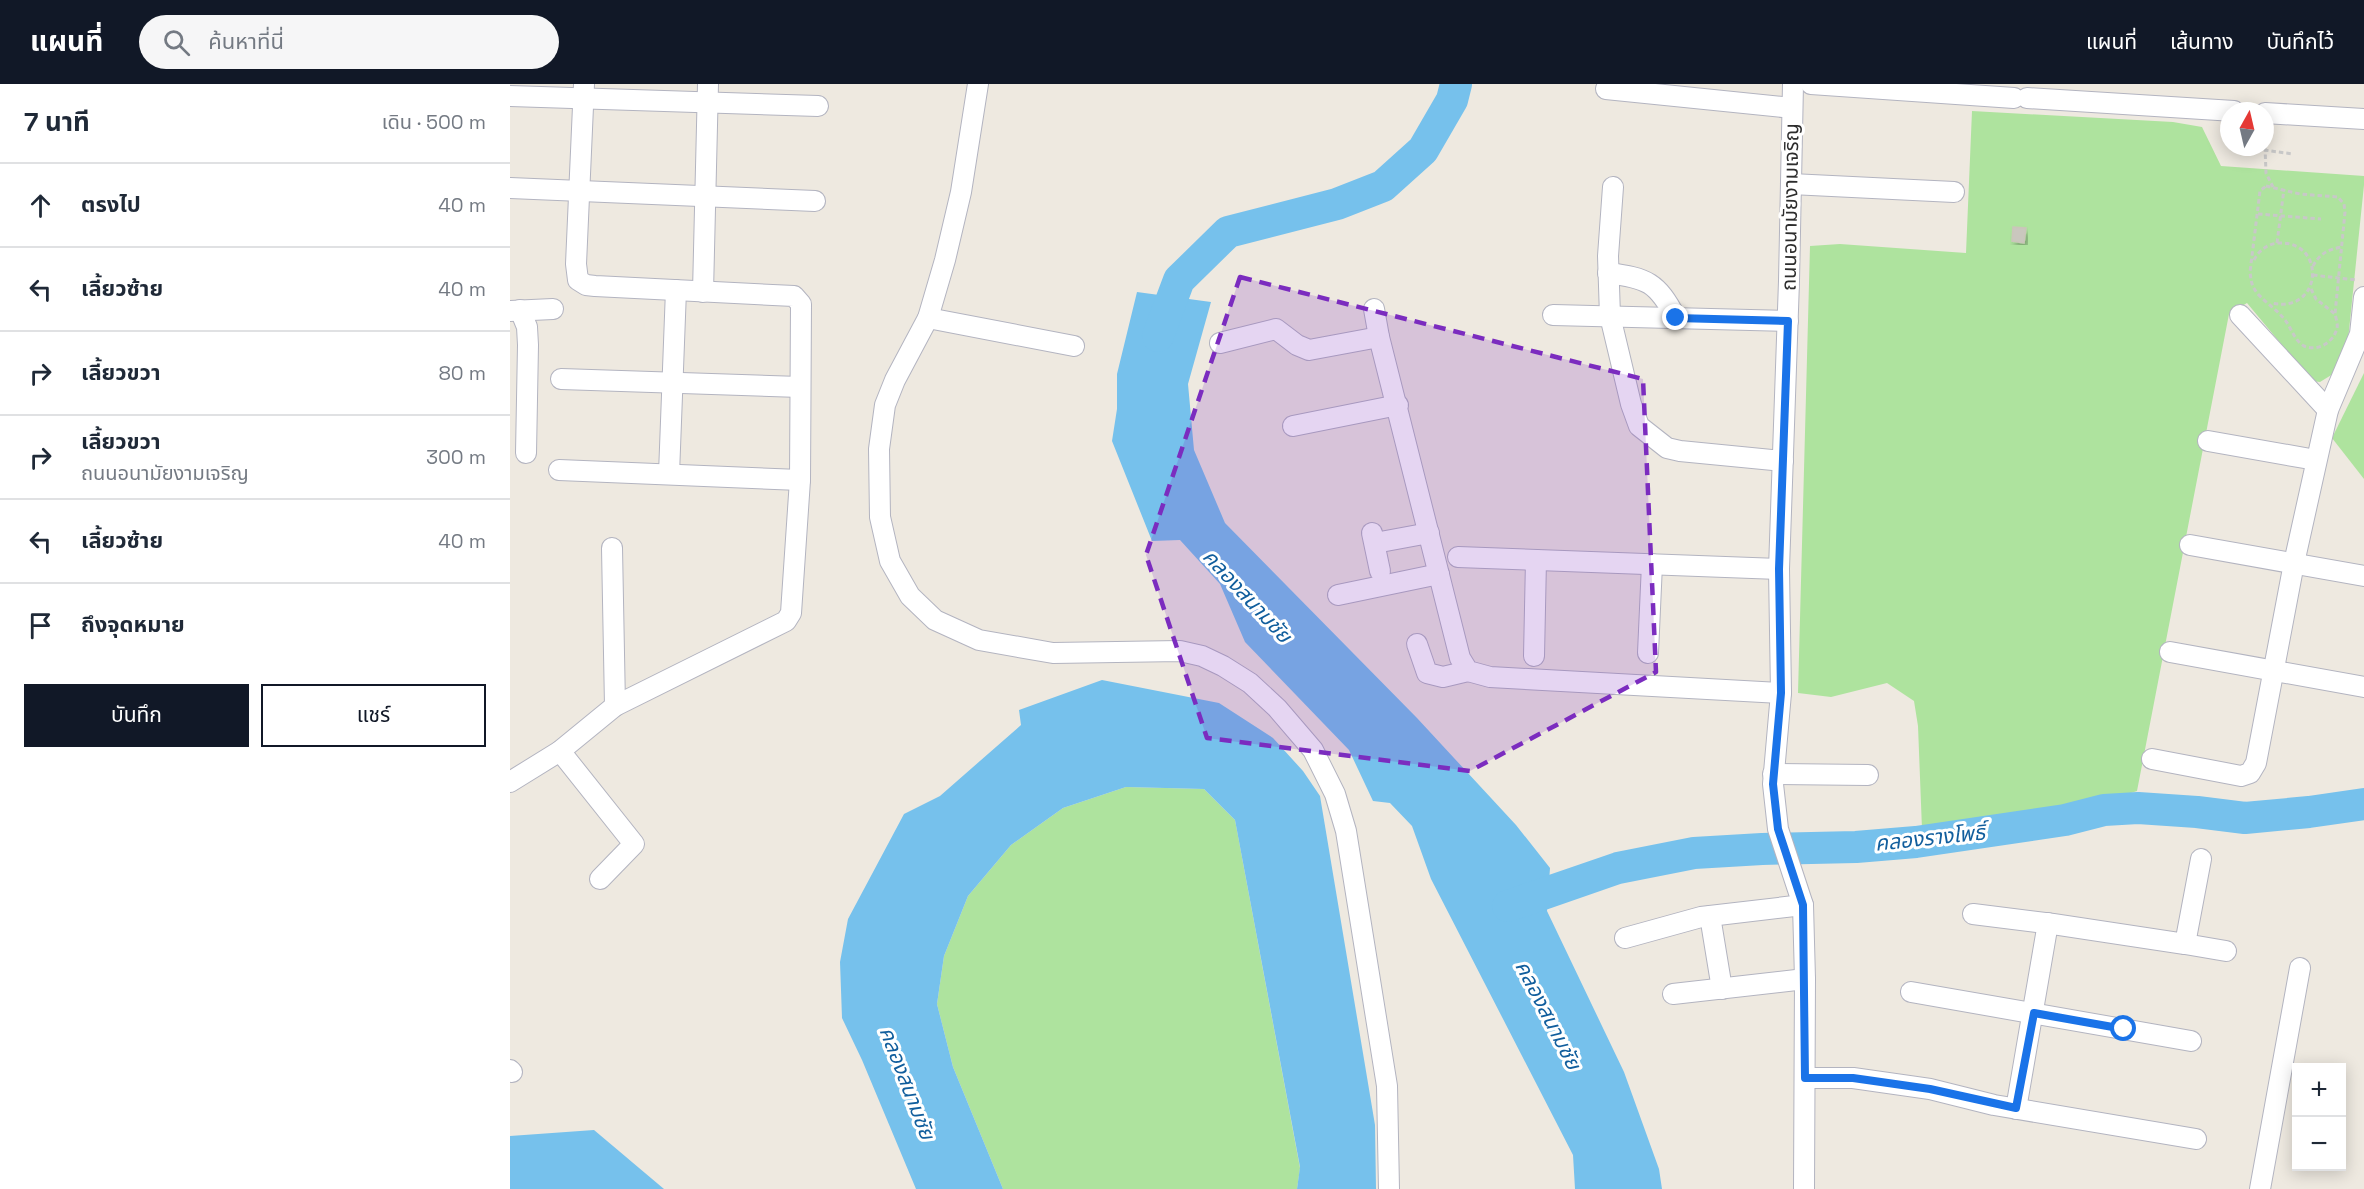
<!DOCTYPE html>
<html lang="th">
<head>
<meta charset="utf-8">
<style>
	:root { --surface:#fff; --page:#f6f6f7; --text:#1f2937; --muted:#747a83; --line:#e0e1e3; --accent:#111827 }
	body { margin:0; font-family:"Space Grotesk","Noto Sans Thai",sans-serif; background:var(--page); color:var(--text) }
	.controls { position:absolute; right:18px; bottom:18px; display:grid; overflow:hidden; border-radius:0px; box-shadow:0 3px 15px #0003 }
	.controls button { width:54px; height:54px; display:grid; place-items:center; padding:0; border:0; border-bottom:2px solid var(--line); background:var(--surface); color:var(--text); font:30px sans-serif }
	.compass { position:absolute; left:1710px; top:18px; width:54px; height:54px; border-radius:50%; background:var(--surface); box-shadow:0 3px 15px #0003; rotate:8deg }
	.stop { position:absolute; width:18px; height:18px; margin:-14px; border:4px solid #1a73e8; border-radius:50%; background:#fff }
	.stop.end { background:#1a73e8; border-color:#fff; box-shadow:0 2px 6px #0008 }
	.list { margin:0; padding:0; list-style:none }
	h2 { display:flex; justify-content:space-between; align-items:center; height:78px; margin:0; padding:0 24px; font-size:26px }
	h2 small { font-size:20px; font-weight:400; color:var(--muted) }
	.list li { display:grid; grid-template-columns:39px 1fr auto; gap:18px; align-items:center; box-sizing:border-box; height:84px; padding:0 24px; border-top:2px solid var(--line) }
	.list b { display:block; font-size:22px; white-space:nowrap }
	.list p { margin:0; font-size:20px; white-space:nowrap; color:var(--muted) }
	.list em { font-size:20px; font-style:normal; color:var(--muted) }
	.actions { display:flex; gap:12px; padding:18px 24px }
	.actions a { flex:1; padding:14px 0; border:2px solid var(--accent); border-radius:0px; text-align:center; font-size:21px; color:var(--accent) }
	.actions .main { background:var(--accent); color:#fff }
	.icon { flex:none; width:33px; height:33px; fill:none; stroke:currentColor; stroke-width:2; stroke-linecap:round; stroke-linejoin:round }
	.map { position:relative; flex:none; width:1854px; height:1105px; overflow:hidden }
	header { display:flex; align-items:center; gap:36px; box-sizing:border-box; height:84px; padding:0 30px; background:var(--accent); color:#fff }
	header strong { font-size:28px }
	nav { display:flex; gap:33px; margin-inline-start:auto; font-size:21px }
	.search { width:420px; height:54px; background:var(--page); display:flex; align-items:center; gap:15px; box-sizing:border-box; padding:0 21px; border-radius:33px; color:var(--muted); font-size:22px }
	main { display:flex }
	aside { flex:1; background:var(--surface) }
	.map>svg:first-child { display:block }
</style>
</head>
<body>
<header>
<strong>แผนที่</strong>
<div class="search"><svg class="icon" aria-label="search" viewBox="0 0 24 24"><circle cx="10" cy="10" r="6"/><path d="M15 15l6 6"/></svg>ค้นหาที่นี่</div>
<nav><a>แผนที่</a><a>เส้นทาง</a><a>บันทึกไว้</a></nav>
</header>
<main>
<aside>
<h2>7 นาที<small>เดิน · 500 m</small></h2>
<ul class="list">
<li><svg class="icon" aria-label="ahead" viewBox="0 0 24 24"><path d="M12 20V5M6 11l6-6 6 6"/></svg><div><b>ตรงไป</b></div><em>40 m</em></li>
<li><svg class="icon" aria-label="left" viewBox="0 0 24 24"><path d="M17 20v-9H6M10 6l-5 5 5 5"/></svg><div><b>เลี้ยวซ้าย</b></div><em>40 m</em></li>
<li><svg class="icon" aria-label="right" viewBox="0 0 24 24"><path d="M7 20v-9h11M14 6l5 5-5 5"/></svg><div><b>เลี้ยวขวา</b></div><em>80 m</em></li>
<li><svg class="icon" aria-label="right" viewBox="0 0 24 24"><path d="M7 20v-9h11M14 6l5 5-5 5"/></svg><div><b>เลี้ยวขวา</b><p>ถนนอนามัยงามเจริญ</p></div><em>300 m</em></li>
<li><svg class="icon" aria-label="left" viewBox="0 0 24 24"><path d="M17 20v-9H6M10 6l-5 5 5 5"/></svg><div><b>เลี้ยวซ้าย</b></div><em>40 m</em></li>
<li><svg class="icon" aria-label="arrive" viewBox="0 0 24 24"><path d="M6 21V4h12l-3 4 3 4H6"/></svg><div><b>ถึงจุดหมาย</b></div></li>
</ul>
<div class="actions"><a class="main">บันทึก</a><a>แชร์</a></div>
</aside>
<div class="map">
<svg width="1854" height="1105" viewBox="0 0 1854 1105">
	<defs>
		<filter id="shadow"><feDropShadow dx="3.5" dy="6" stdDeviation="3" flood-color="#0004"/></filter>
	</defs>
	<rect width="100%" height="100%" fill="#eee9e0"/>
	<g fill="#aee39e">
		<polygon points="1462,27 1663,38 1692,43 1711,82 1854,92 1854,101 1838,256 1823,290 1810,298 1802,297 1737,219 1719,230 1627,707 1582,722 1432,747 1412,745 1408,642 1404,617 1377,599 1321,613 1288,609 1300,162 1330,160 1456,169"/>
		<polygon points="1854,289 1854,395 1822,354"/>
		<polygon points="616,703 694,705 725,736 790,1084 787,1105 493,1105 443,983 427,920 434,872 458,812 501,761 553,724"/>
	</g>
	<g fill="#76c1ec">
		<polygon points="627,208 701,218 678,300 684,366 715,439 907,634 1006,741 1040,784 1037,827 1114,988 1149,1085 1152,1105 1065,1105 1063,1071 921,795 902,742 880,719 863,717 839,666 735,558 710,500 670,456 642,457 602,357 607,325 607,290"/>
		<polygon points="592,596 709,619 763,654 793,687 810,712 865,1041 866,1105 787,1105 790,1083 725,736 694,705 616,703 553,724 501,761 458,812 434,872 427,920 443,983 493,1105 406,1105 352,976 332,934 330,878 338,835 394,730 430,712 511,641 509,626"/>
		<polygon points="84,1046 154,1105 0,1105 0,1052"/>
	</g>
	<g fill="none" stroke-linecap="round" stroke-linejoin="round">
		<g stroke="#76c1ec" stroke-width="32">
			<polyline points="648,252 669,196 718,148 827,120 873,102 913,66 942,16 946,0"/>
			<polyline points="998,822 1108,784 1184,769 1252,765 1346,763 1406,758 1555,736 1594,726 1628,724 1687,728 1735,734 1799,728 1854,720"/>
		</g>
	</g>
	<polygon fill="#cac7be" stroke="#cac6b9" stroke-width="1.5" filter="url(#shadow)" points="1503,143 1516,144 1514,159 1502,157"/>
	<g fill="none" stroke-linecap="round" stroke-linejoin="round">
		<defs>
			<g id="minor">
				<polyline points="468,0 451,108 435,176 418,234 385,296 375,321 369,365 370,433 380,477 400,512 425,536 469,556 543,569 670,567 692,572 713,582 740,599 767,624 803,666 825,710 836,747 877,1002 879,1105"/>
				<polyline points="1283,0 1279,197 1269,485 1271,609 1263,700 1268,745 1293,821 1295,895 1294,1105"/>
				<polyline points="1301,0 1504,14"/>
				<polyline points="1096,5 1282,24"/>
				<polyline points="0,12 308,22"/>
				<polyline points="1517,14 1724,27"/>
				<polyline points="1755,29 1854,35"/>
				<polyline points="1281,100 1444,108"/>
				<polyline points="1103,103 1098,172 1100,232 1121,320 1129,342 1157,364 1170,367 1273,377"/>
				<polyline points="0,104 305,117"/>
				<path d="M1098,189c39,5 49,9 68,45"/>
				<polyline points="193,208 198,0"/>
				<polyline points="864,225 869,253 950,574 958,587 980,593 1271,609"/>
				<polyline points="10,226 17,243 18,261 16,369"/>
				<polyline points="0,227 43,225"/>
				<polyline points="1043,231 1278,237"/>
				<polyline points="1730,231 1818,326"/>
				<polyline points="418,234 564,262"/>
				<polyline points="710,259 766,245 787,261 799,266 869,253"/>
				<polyline points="51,295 290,303"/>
				<polyline points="783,342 888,321"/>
				<polyline points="1698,357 1806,376"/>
				<polyline points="49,386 290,396"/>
				<polyline points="159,390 166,206"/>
				<polyline points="862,449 870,487"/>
				<polyline points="865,459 919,449"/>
				<polyline points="1680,461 1854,492"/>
				<polyline points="102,464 105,622"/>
				<polyline points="948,473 1269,485"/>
				<polyline points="828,511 929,490"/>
				<polyline points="907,560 917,589 933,593 958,587"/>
				<polyline points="1660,568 1854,603"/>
				<polyline points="1138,569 1142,480"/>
				<polyline points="1024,572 1026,476"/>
				<polyline points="50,667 124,760 90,795"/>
				<polyline points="1642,675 1731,692 1740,689 1746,679 1784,479 1818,326 1850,250 1854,213"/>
				<polyline points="1263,690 1358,691"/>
				<polyline points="0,698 50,667 105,622 276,537 281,529 290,396 291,220 284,212 85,202 76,201 68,196 66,180 74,0"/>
				<polyline points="1463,830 1543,840 1675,860 1691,775"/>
				<polyline points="1200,832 1212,905"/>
				<polyline points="1115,854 1191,833 1293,821"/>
				<polyline points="1675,860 1716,867"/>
				<polyline points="1401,908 1681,957"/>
				<polyline points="1163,910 1295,895"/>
				<polyline points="0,986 2,988"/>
				<polyline points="1295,994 1343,994 1420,1005 1484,1021 1686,1055"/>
				<polyline points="1506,1025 1538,839"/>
				<polyline points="1750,1105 1790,884"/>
			</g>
		</defs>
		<use href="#minor" stroke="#b3b4c0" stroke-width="22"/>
		<g stroke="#c8c8c8" stroke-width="3" stroke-dasharray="4.5 3" stroke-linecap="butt">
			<polyline points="1755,56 1756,46"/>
			<polyline points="1755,63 1756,89 1763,103"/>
			<polyline points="1754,66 1783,70"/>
			<path d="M1756,102l34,8 38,3 6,7 1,8 -10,102c1,4 3,10 2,14 -3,14 -19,24 -33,18 -10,-6 -12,-17 -19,-26 -9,-12 -24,-20 -30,-30 -4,-6 -4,-11 -5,-18l10,-81z"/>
			<polyline points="1748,130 1811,135"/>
			<polyline points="1767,159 1774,105"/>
			<path d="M1744,176c5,-10 15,-17 26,-17 47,-1 42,71 -8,60"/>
			<path d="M1803,182c7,-13 15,-16 28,-19"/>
			<polyline points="1803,191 1846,196"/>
			<polyline points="1801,205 1806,215 1825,230"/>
		</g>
		<use href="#minor" stroke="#fff" stroke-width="20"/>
	</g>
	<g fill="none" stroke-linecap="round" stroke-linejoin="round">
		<polyline stroke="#1a73e8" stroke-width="8" points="1166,234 1278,237 1269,485 1271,609 1263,700 1268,745 1293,821 1295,994 1343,994 1420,1005 1506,1024 1524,929 1614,945"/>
	</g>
	<path fill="#7b2cbf" fill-opacity="0.2" stroke="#7b2cbf" stroke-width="4.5" stroke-dasharray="12 8" stroke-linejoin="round" d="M730,193l403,102 13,293 -186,99 -263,-33 -61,-183z"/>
	<g text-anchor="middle" stroke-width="6" stroke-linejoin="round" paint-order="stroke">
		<g font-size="20" fill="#2d2d2d" stroke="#fff">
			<text transform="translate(1280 123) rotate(-89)" y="7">ถนนอนามัยงามเจริญ</text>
		</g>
		<g font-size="21" font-style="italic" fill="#115e9d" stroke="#fff">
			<text transform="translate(737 512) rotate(47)" y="7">คลองสนามชัย</text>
			<text transform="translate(1420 754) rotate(-6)" y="7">คลองรางโพธิ์</text>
			<text transform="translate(1038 931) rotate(63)" y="7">คลองสนามชัย</text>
			<text transform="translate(397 999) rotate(69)" y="7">คลองสนามชัย</text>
		</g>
	</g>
</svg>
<div class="controls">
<button>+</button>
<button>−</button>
</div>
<svg class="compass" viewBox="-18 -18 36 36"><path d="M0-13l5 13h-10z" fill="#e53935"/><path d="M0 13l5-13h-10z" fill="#747a83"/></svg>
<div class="stop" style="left:1614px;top:945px"></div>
<div class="stop end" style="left:1166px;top:234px"></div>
</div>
</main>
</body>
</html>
